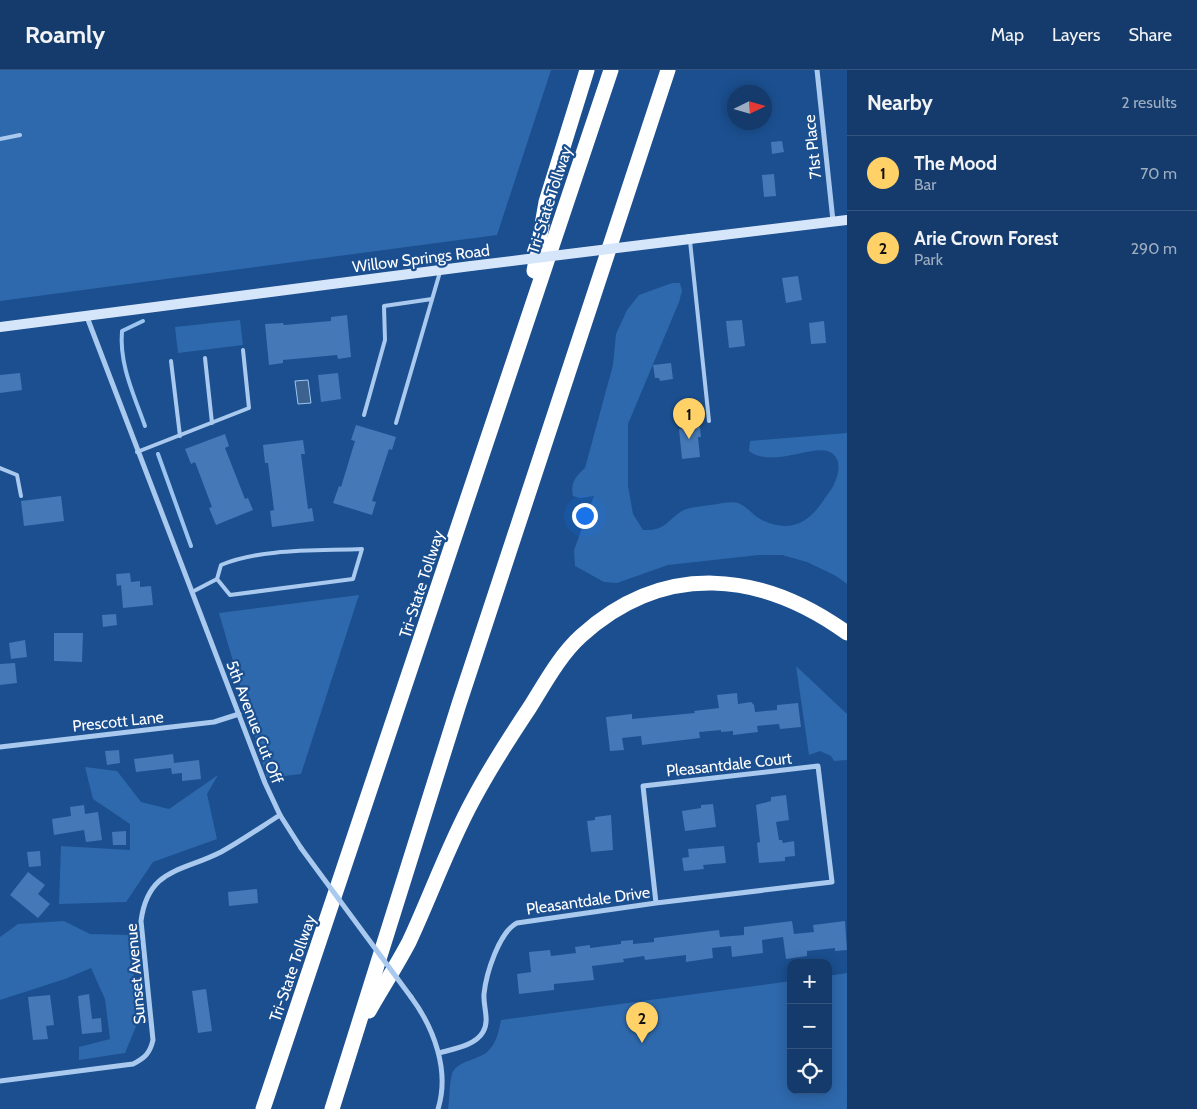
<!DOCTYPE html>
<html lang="en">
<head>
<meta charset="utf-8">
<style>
	:root { --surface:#143b6b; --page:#214673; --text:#f1f3f6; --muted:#9dadc1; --line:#33557e; --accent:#ffd166 }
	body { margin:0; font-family:Cabin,sans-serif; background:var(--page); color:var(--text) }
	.controls { position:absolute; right:15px; bottom:15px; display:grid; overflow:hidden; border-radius:10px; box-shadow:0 2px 12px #0003 }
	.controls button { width:45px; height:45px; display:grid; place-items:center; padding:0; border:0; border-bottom:1px solid var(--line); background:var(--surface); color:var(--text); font:25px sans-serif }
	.compass { position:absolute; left:727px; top:15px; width:45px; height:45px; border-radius:50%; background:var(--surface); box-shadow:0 2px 12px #0003; rotate:85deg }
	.you { position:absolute; left:584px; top:445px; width:18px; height:18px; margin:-12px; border:4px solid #fff; border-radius:50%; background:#1a73e8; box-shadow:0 0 0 8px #1a73e833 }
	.badge { display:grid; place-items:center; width:32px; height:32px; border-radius:50%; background:var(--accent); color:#111; font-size:16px; font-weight:700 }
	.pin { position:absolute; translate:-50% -41px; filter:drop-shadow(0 1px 2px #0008) }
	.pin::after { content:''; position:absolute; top:26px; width:18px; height:15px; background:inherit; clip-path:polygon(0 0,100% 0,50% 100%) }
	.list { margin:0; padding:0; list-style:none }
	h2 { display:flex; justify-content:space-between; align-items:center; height:65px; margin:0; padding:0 20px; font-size:21px }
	h2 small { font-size:16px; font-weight:400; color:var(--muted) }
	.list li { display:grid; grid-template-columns:32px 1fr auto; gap:15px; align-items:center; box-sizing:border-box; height:75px; padding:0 20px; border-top:1px solid var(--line) }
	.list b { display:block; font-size:19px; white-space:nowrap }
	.list p { margin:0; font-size:16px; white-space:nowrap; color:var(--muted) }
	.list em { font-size:16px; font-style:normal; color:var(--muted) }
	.icon { flex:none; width:28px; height:28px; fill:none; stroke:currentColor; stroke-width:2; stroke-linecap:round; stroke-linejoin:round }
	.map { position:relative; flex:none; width:847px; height:1039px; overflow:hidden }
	header { display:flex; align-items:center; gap:30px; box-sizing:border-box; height:70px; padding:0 25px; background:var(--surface); border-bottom:1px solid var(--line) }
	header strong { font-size:24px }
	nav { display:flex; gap:28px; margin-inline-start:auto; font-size:18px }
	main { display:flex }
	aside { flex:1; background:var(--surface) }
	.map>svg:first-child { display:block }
</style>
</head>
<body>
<header>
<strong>Roamly</strong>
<nav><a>Map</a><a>Layers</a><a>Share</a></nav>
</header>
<main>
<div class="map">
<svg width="847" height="1039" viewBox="0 0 847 1039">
	<rect width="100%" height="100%" fill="#1b4f8f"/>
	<g fill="#2e69ad">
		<polygon points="0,0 551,0 497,165 0,231"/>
		<path d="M672,213h8l2,8 -3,11 -51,122v62l5,28 10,16c23,1 23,-9 39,-19 7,-4 21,-5 29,-6 8,-1 20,-4 27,-2 10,4 15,13 24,17 29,14 48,2 63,-22 4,-6 8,-10 10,-16 4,-9 6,-21 -2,-28 -15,-14 -60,16 -84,-3l1,-10 97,-8v151l-11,-8 -29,-14 -25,-7h-23l-91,10 -51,18 -13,-1 -29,-16 -1,-16 20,-54 -14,2 -7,-2c-3,-13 3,-20 12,-28l28,-103 3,-31 11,-24 12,-15z"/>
		<polygon points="240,250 243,275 178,283 175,257"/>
		<polygon points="359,525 301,704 267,708 219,543"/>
		<polygon points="796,596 847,644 847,690 834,691 831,686 820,681 809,685"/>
		<polygon points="85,697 117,701 141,732 169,739 218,705 207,724 217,769 153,792 126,832 59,834 61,776 130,780 130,754 93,729"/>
		<polygon points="64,851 90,864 131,865 137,954 125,983 79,990 79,977 110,969 105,929 91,898 65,909 0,930 0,867 18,854"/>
		<path d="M847,903v136h-399c2,-11 1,-25 4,-35 5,-15 29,-13 38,-25 7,-8 9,-19 11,-29l290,-39v109h37v-114z"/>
	</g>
	<polygon fill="#3c6290" stroke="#9cc4f0" points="308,310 311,333 298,334 295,311"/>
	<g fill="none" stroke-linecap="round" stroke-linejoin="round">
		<g stroke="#9cc4f0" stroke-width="4">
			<path d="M143,251l-21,10c-3,33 12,64 23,95"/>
			<polyline points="158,384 191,476"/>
		</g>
	</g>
	<g fill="#4478b7">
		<polygon points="782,71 784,82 772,84 771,72"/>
		<polygon points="774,104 776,126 764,127 762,105"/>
		<polygon points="798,206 802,230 786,233 782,208"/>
		<polygon points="347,245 351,287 338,289 337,285 283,290 283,293 269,295 265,254 283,253 284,255 331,251 331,247"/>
		<polygon points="742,250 745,276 729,278 726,251"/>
		<polygon points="824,251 826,273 811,274 809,253"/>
		<polygon points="671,293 673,309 660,311 659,308 655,308 653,295"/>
		<polygon points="20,303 22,320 0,323 0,305"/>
		<polygon points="338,303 341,329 321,332 318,305"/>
		<polygon points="356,355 396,367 392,380 389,379 372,431 376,432 372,445 333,433 339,416 341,417 355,371 351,370"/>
		<polygon points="700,357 701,367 698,367 700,387 682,389 679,359"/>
		<polygon points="225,364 229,376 225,378 245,429 248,428 253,440 216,455 209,438 212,437 195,392 191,394 185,379"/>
		<polygon points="303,370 305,384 301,384 308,439 312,438 314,451 272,457 270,441 274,440 268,393 265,393 263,375"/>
		<polygon points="61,426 64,451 24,456 21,431"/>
		<polygon points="130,503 131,512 140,511 140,517 151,516 153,535 123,538 121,515 117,516 116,504"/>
		<polygon points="116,544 117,555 103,557 102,545"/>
		<polygon points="54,563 83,563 82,592 54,591"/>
		<polygon points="25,570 27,587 11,589 9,573"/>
		<polygon points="15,593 17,613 0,615 0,594"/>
		<polygon points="737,623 738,634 751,632 754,635 755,642 777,640 777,635 798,633 801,657 780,659 779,654 757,656 758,662 733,665 733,661 721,662 721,660 699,662 700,668 642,675 641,666 622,668 624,680 610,681 606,647 632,644 632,649 695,643 694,641 719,638 717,625"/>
		<polygon points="119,680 120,693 107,695 105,681"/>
		<polygon points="173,684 174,693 199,690 201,709 182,711 182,703 172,704 171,698 136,702 134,689"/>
		<polygon points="786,725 789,750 776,752 779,770 782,770 783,773 794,771 795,786 785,787 785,791 759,793 757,773 760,772 756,735 771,731 771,727"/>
		<polygon points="713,734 716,757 685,761 682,741 701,738 701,735"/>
		<polygon points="84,735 85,744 98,742 102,770 86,772 84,760 54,765 52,749 71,746 70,737"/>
		<polygon points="611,745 613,780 591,782 587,751 595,750 595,747"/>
		<polygon points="126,761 126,775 113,775 112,762"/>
		<polygon points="724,776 726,793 703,795 704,799 684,801 682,788 689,787 688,779"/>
		<polygon points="40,781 41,796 29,797 27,782"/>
		<polygon points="28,802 45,815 38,824 50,834 38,848 10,825"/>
		<polygon points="257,819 258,833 229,836 228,822"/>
		<polygon points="792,851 794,864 814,862 813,855 845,851 847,880 835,881 835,878 807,881 807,886 786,889 783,867 762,870 763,883 732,887 731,876 712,878 713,888 686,892 686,885 645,890 644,886 623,889 624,892 592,896 594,910 554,914 554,920 519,924 517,904 531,902 529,882 550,880 551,886 576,883 575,877 590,875 590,878 621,874 621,871 633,870 633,874 654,872 654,868 719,860 720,867 744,865 744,857"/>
		<polygon points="206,919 212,961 198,963 192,921"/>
		<polygon points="89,924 92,949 101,948 102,962 82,964 78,926"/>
		<polygon points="50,925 54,955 46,956 48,969 33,970 28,927"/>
	</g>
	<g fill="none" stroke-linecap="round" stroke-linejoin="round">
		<g stroke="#a9c9ee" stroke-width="4">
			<polyline points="0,69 20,65"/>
			<polyline points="690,171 709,351"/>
			<polyline points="205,288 212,353"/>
			<polyline points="171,291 180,366"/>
			<polyline points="364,345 385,270 384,236 432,229"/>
			<polyline points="396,353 440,202"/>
			<polyline points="137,382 249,338 243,280"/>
			<polyline points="0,398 17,405 21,426"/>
			<path d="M192,522l25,-13 4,-14c41,-17 97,-14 141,-16l-9,30 -123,16 -13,-16"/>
		</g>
		<g stroke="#a9c9ee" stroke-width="5">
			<polyline points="817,0 833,151"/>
			<polyline points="87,247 265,713 280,745 301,778"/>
			<polyline points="0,677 214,652 239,644"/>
			<path d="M411,927c23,31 39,74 27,112"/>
			<path d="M439,983c13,-4 36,-7 44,-21 7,-12 0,-25 1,-38 2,-20 15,-62 33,-71l139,-20 176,-21 -14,-116 -175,20 13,117"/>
			<path d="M0,1011l133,-17c12,-6 17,-11 20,-24l-12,-119c7,-53 41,-49 80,-69 20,-11 40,-25 59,-37"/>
		</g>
		<g stroke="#d6e6fa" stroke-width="10">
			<polyline points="690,169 847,150"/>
			<polyline points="0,257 471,196"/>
		</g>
		<g stroke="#fff" stroke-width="15">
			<polyline points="534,201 546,132 587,0"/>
			<path d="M369,941c13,-23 28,-46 40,-69 22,-47 39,-96 64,-142 17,-32 37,-63 57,-93 15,-24 30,-52 51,-71 83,-75 180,-65 266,-3"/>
			<polyline points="263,1039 611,0"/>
			<polyline points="332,1039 459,634 668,0"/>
		</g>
		<polyline stroke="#a9c9ee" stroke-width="5" points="301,778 411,927"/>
		<polyline stroke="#d6e6fa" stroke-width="10" points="471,196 690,169"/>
	</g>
	<g text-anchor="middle" stroke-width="4.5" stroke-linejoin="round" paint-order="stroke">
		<g font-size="16" fill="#fff" stroke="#1b4f8f">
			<text transform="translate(812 77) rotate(-96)" y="6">71st Place</text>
			<text transform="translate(549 130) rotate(-72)" y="6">Tri-State Tollway</text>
			<text transform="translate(421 188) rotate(-7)" y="6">Willow Springs Road</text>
			<text transform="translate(421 514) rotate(-72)" y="6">Tri-State Tollway</text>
			<text transform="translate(118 651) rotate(-6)" y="6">Prescott Lane</text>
			<text transform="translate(255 652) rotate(69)" y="6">5th Avenue Cut Off</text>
			<text transform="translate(729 694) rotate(-6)" y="6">Pleasantdale Court</text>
			<text transform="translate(588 830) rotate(-8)" y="6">Pleasantdale Drive</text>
			<text transform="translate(292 898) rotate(-71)" y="6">Tri-State Tollway</text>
			<text transform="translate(135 904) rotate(-95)" y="6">Sunset Avenue</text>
		</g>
	</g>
</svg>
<div class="controls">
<button>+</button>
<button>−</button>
<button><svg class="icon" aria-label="locate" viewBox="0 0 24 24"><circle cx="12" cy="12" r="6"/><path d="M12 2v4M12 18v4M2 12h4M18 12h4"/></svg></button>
</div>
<svg class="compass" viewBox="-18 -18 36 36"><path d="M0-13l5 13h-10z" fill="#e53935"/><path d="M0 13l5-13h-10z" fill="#9dadc1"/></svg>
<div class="you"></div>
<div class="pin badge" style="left:689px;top:369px">1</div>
<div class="pin badge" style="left:642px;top:973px">2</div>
</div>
<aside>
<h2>Nearby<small>2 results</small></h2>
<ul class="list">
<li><span class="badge">1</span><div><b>The Mood</b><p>Bar</p></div><em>70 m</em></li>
<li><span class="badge">2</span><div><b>Arie Crown Forest</b><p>Park</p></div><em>290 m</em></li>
</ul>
</aside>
</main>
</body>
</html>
